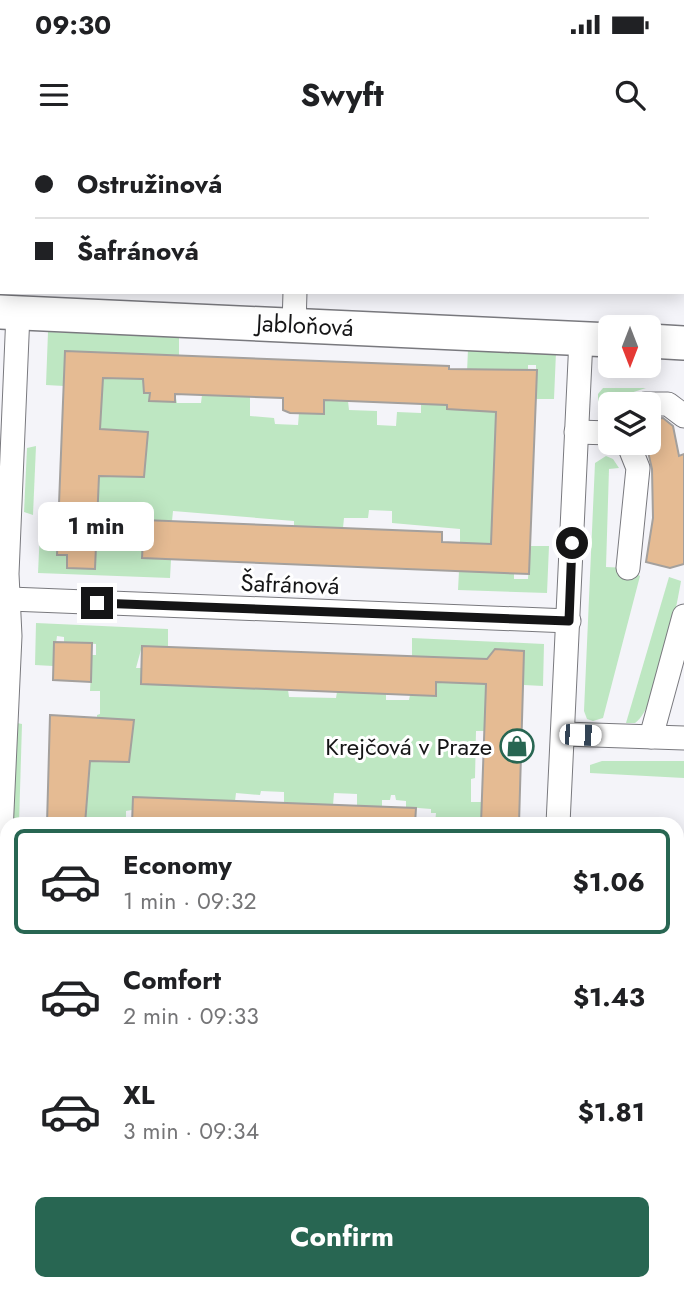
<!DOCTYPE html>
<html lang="en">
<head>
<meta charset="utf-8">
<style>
	:root { --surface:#fff; --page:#f2f2f2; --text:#202124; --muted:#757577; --line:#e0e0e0; --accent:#286652 }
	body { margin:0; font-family:Jost,sans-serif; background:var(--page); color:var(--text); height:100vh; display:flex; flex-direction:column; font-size:26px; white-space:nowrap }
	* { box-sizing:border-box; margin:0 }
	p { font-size:23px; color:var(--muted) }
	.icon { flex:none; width:38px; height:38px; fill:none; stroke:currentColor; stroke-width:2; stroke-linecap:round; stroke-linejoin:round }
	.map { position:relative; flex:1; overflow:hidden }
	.drawer { position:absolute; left:0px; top:677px; width:684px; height:474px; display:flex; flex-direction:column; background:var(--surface); border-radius:21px 21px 0 0; box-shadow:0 4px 18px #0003 }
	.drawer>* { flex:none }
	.hud { position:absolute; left:0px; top:0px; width:684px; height:154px; box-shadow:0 4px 18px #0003; display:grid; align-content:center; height:154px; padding:0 35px; background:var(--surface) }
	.needle { width:46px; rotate:180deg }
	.controls { position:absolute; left:598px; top:175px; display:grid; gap:14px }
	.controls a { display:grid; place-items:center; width:63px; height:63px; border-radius:10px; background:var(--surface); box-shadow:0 4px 18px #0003; font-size:35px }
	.end { position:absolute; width:32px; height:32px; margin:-16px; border:9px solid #151516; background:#fff; box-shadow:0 0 0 4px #fff }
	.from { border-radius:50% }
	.bubble { position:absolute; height:49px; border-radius:10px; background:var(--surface); box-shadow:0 4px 18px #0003; font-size:23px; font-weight:700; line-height:49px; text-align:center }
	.car { position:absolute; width:21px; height:42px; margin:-21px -10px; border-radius:9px; box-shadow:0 0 5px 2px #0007; background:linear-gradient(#fff 24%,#345 0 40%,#fff 0 76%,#345 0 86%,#fff 0) }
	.hud b { display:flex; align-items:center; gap:24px; height:66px; font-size:26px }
	.hud b+b { border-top:2px solid var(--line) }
	.hud i { width:18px; height:18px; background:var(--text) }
	ul { padding:12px 0 0; list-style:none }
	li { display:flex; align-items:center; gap:21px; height:105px; margin:0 14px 10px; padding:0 21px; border:4px solid transparent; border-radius:10px }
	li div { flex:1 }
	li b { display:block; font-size:26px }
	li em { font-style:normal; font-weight:700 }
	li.current { border-color:var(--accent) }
	li>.icon { width:63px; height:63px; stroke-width:1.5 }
	.action { display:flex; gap:14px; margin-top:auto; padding:14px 35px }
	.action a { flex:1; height:80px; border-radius:10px; background:var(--accent); color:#fff; font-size:28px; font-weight:700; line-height:80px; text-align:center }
	.status { display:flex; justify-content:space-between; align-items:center; height:49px; padding:0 35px; background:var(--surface); direction:ltr }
	.status svg { height:19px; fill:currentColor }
	header { display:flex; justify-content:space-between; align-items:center; height:91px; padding:0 35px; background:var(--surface); font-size:32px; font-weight:700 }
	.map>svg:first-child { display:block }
</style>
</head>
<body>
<div class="status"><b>09:30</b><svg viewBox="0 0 49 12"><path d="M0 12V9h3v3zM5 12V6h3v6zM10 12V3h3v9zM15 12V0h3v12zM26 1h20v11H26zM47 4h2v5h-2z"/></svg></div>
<header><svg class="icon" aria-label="menu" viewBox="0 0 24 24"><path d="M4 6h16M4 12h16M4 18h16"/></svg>Swyft<svg class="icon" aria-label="search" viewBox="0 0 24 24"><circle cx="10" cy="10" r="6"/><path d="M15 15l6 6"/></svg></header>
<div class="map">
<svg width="684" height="1151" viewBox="0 0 684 1151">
	<rect width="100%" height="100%" fill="#f4f4f9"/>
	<g fill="#bee7c2">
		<polygon points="48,192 179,197 179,215 145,214 144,252 150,253 149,261 175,262 175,253 177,263 201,263 202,255 250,256 250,276 274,278 275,284 298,285 299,273 324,274 324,259 348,261 349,270 377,271 377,285 396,286 397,272 421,273 421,264 466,256 468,209 556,212 554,259 536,259 536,225 528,225 528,230 499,229 491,432 514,434 514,439 528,439 530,406 549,406 547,453 458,450 459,431 471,431 472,404 460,403 460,389 392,383 392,371 369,370 368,378 344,378 343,388 294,386 294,381 173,371 172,381 144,380 143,393 138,394 138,402 143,403 142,418 171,420 170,438 38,433 40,391 58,391 58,415 67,415 67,428 96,406 105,406 106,393 96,393 102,238 117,238 117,213 66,211 64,246 46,245"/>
		<polygon points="603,248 646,248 618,257 606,271 598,270 598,254"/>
		<polygon points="36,306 33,375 24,372 27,308"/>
		<polygon points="606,316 613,319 619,328 609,329 606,427 628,428 640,436 603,578 593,581 587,579 584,571 595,323"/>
		<path d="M669,437l12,4c-5,29 -24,127 -46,142h-9z"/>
		<polygon points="36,483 168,489 168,507 142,506 136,528 141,528 141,544 288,550 289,557 336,558 337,552 386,554 386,560 409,560 410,555 436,542 469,543 412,517 412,498 544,504 543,546 524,545 524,511 499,509 489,516 484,591 476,591 475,638 471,639 471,662 482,662 481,684 435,684 436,673 431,673 431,669 406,667 406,661 396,660 395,655 391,655 390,660 382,660 382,666 357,666 357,654 334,653 333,665 284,663 284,652 261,651 260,655 236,653 235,661 133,657 132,670 126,671 126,679 132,679 132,684 85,684 89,598 97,598 97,575 100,574 100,551 90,551 92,515 96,515 96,504 64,502 64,497 57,496 53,526 35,525"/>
		<polygon points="17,583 22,584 19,684 13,684"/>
		<polygon points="602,621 684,621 684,638 590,633 590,625"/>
		<polygon points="683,911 684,911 684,1151 684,1137 677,1137 677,995 682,961 677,960 677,915"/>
		<rect x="0" y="1024" width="7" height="75"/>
		<polygon points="556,1145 556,1144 668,1145 667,1151 555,1151"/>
	</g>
	<g fill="#e5bb93" stroke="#a4a09d" stroke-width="2">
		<polygon points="65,211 449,226 449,229 537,230 529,434 142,418 144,380 442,392 442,402 491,404 496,272 447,269 447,265 324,260 324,274 290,273 283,270 283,258 175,254 175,262 149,261 150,253 144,253 143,239 103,238 100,289 148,292 144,337 99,336 95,429 67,428 67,415 57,415"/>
		<polygon points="663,278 673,286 679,316 684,314 684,424 670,428 646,422 653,378 652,329 646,303 649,303 649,279"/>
		<polygon points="54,502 92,503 91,542 53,540"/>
		<polygon points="142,506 487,519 495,509 524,511 519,684 481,684 486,544 436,542 436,556 141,544"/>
		<polygon points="50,575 134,580 129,622 90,621 85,684 47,684"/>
		<polygon points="133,657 416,668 415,684 132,684"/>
	</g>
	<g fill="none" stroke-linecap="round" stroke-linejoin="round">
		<defs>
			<g id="street">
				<polyline points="300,2 300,0"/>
				<polyline points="294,185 295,152"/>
				<polyline points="645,264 668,264 684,276"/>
				<polyline points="576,292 611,293"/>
				<polyline points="628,303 638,328 628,428"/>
				<polyline points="10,459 569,481"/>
				<polyline points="564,594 684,598"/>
				<polyline points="651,597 684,476"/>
				<polyline points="558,684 581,199"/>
				<polyline points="0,715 10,496 7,434 18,173"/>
				<polyline points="0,733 7,734"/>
				<polyline points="0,959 7,959"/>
				<polyline points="236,1151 236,1144"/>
				<polyline points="280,1151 280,1144"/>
				<polyline points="518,1151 519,1144"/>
			</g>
			<g id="secondary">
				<polyline points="0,172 611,200"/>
				<polyline points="649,201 684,203"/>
			</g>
		</defs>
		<use href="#street" stroke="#79797e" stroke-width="25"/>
		<use href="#secondary" stroke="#79797e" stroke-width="36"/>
		<use href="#street" stroke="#fff" stroke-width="23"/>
		<use href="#secondary" stroke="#fff" stroke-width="33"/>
	</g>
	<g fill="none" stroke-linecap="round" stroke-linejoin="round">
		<polyline stroke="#151516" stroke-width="9" points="97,463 569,481 572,403"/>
	</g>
	<defs>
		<symbol id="shop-ring" viewBox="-11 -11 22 22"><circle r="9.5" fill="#fff" stroke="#286652" stroke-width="1.5"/><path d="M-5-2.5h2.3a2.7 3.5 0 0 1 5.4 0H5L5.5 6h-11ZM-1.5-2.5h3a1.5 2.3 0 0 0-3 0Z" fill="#286652"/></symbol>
	</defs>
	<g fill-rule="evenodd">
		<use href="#shop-ring" x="498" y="587" width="38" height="38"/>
	</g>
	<g text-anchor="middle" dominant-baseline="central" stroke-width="6" stroke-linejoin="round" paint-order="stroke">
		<g font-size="24" fill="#151516" stroke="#fff">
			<text transform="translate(305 185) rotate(3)">Jabloňová</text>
			<text transform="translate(290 444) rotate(2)">Šafránová</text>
		</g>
		<g font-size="24" fill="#151516" stroke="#fff" text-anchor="end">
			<text x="492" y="606">Krejčová v Praze</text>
		</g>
	</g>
</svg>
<div class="controls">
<a><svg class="needle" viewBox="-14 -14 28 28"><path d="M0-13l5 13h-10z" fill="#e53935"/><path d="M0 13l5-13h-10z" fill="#757577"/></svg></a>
<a><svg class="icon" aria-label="layers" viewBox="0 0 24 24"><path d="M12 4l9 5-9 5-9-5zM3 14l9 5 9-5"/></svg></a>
</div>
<i class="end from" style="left:572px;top:403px"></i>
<i class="end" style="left:97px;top:463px"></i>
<div class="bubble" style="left:38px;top:362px;width:116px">1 min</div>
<i class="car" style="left:580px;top:595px;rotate:92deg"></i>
<div class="hud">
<b><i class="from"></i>Ostružinová</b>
<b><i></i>Šafránová</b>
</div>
<section class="drawer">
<ul>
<li class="current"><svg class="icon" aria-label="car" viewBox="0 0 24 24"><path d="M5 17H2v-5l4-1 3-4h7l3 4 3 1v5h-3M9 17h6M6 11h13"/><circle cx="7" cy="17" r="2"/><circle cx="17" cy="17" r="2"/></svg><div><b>Economy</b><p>1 min · 09:32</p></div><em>$1.06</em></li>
<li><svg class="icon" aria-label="car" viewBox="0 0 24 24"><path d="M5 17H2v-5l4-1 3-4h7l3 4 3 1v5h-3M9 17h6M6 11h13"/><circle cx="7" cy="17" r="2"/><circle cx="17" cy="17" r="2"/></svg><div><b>Comfort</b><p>2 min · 09:33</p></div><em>$1.43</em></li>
<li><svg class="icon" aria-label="car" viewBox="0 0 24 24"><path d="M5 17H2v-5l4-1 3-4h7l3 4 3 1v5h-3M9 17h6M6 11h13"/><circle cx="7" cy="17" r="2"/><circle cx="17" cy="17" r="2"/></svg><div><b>XL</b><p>3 min · 09:34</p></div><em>$1.81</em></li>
</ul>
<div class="action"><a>Confirm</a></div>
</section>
</div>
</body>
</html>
